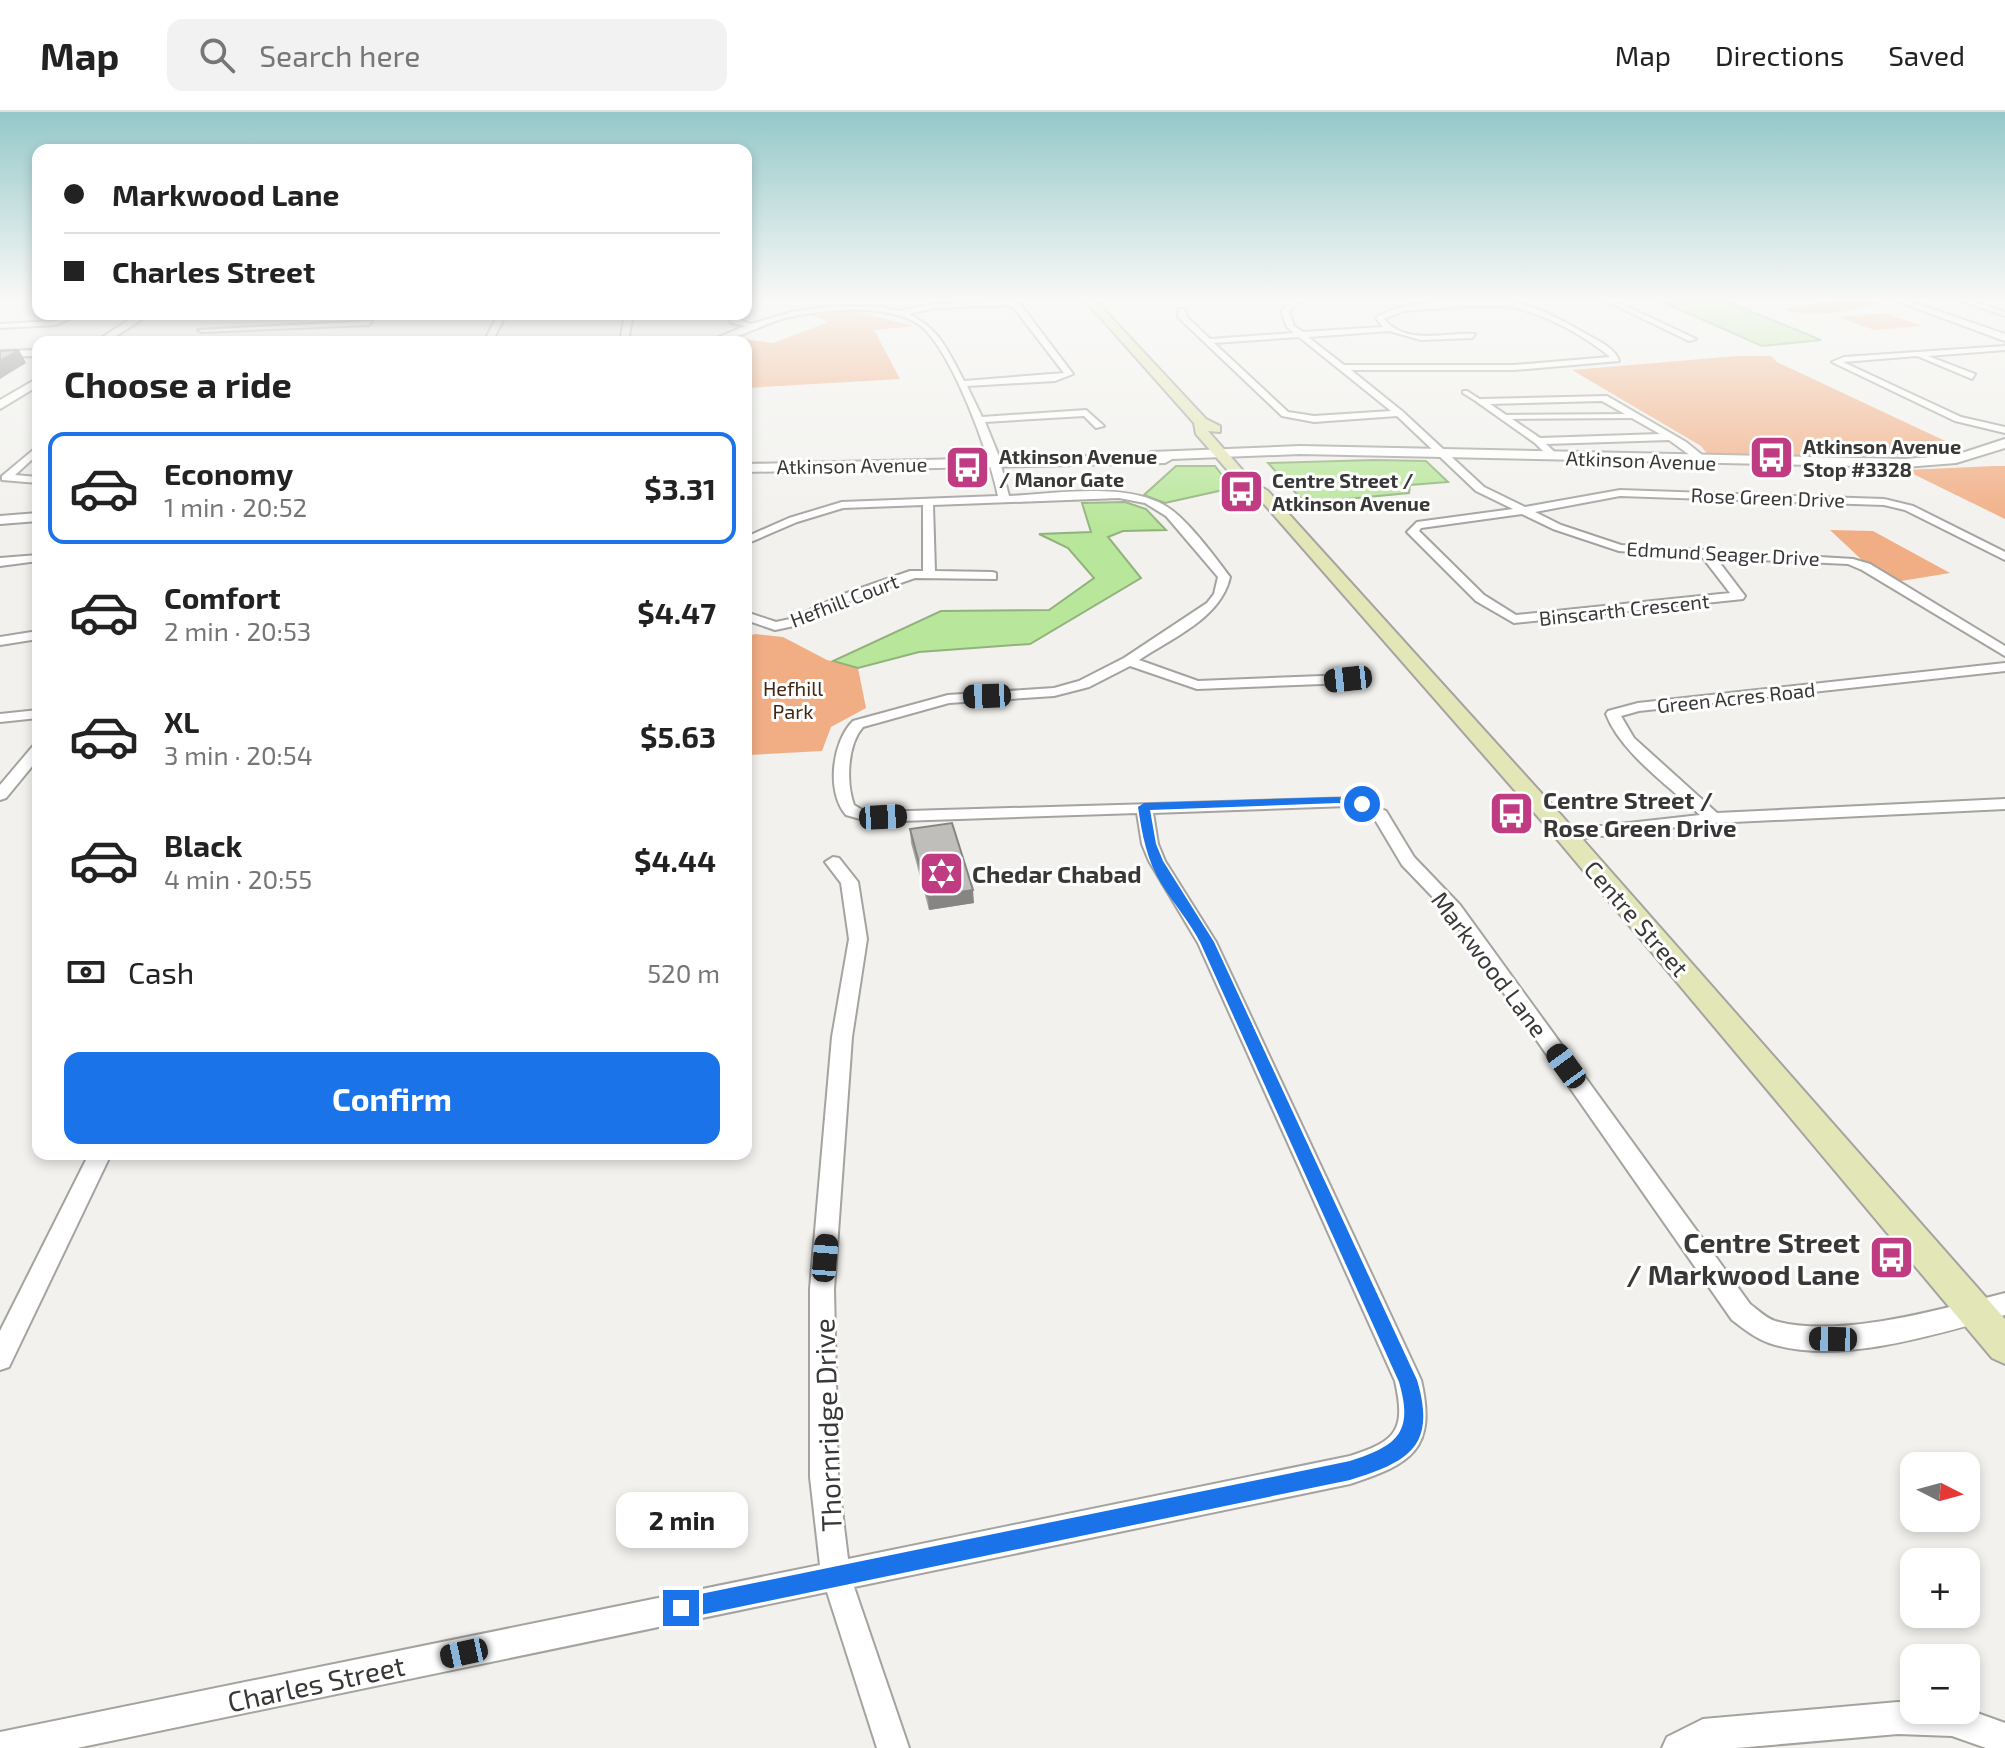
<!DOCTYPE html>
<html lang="en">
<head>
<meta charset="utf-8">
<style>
	:root { --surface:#fff; --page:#f2f2f2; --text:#222; --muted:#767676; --line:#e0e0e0; --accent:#1a73e8 }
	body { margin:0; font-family:"Exo 2",sans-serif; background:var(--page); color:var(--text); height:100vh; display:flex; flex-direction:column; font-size:30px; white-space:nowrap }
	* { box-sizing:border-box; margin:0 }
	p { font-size:26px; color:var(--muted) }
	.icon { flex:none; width:44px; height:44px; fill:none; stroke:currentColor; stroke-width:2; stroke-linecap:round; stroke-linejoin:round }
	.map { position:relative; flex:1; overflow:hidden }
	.details { position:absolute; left:32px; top:224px; width:720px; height:824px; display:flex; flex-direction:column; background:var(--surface); border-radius:16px; box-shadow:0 4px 12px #0003 }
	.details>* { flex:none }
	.top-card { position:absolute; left:32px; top:32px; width:720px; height:176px; border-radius:16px; box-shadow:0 4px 12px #0003; display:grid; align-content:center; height:176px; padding:0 32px; background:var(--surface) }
	.needle { width:52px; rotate:96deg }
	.tools { position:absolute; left:1900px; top:1340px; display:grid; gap:16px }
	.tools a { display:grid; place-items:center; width:80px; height:80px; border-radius:16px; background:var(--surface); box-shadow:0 4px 12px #0003; font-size:40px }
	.end { position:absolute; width:36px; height:36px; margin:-18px; border:10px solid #1a73e8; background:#fff; box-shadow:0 0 0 4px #fff }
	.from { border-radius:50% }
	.bubble { position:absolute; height:56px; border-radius:16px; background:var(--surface); box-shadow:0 4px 12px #0003; font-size:26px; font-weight:700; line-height:56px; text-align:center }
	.car { position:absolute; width:24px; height:48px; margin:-24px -12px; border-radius:10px; box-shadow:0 0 6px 2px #0007; background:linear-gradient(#222 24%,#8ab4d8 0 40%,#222 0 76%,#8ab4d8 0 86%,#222 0) }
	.top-card b { display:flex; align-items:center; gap:28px; height:76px; font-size:30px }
	.top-card b+b { border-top:2px solid var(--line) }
	.top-card i { width:20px; height:20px; background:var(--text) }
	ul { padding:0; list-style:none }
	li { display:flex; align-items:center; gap:24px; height:112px; margin:0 16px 12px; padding:0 16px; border:4px solid transparent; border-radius:16px }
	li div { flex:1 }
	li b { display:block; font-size:30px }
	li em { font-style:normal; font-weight:700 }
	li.active { border-color:var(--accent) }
	li>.icon { width:72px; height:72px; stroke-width:1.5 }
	h2 { padding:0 32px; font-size:36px; line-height:96px }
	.pay { display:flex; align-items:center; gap:20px; height:88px; padding:0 32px; font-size:30px }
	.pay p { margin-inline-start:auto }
	.cta { display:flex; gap:16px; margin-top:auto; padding:16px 32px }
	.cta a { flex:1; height:92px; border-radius:16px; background:var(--accent); color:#fff; font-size:32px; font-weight:700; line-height:92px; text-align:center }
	header { display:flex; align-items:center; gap:48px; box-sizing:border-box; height:112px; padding:0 40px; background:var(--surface); border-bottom:2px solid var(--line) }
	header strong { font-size:38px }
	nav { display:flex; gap:44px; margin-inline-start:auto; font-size:28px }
	.search { width:560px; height:72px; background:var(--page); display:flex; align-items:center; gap:20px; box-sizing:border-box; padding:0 28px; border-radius:16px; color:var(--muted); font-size:30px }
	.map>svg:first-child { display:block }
</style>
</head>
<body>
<header>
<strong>Map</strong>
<div class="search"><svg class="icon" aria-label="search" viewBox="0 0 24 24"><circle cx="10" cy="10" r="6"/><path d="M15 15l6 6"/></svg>Search here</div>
<nav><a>Map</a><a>Directions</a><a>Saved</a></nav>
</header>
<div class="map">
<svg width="2005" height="1636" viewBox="0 0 2005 1636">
	<rect width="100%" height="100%" fill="#f2f1ee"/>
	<g fill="#f1ae85">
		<path d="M1851,187l28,3c-28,10 -68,17 -97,7z"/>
		<polygon points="857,200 915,214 874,218 900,267 746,276 746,230 725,230 738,226 773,231 829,210 809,202"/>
		<polygon points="1885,201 1922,214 1874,218 1838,205"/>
		<polygon points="1737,244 1771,244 1777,250 1958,335 1915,343 1708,343 1701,334 1572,258"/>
		<polygon points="2005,354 2005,407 1905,358 1994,354"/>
		<polygon points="1830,418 1873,419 1950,461 1901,469 1863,449"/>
		<polygon points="755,522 783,525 827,548 858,556 866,596 831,615 822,639 750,643 746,661 746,525"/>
	</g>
	<g fill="#b8e69a" stroke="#92b27c" stroke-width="2">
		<polygon points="1656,187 1721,187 1821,228 1762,234"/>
		<polygon points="1374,348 1426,349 1448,370 1410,373 1409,381 1305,391 1268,351"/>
		<polygon points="1176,354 1215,354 1232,376 1165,391 1144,383"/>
		<polygon points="1125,390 1146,397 1166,418 1123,419 1108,425 1141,466 1030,532 919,540 858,556 833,549 941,499 1049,498 1094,466 1068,436 1039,422 1091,420 1082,391"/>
	</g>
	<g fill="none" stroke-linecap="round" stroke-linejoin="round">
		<defs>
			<g id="pedestrian">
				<polygon points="1463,279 1467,279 1484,290 1479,291 1463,281"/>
				<polygon points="1633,302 1636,306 1503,307 1499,305 1503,303"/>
			</g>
			<g id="minor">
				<polygon points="0,187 5,187 0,189"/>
				<path d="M1295,187h8l-14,12 5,15 9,6 80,-5 -7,-9c26,-20 113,-21 145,-14 23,6 46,19 67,31 11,6 28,14 31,26l-105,9h-163l51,41 82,76 41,20 95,-17 264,9 29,7 92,46v8l-100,-50 -21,-5 -264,-9 -85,16 26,13 60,20 232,14 17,5 135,82v10l-143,-86 -14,-6 -132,-6 29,38 -2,3 -229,24 -38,-22 -69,-69 10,-10 96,-13 -37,-18 -79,-75 -83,6 -32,-6 -104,-99 1,-8h6l1,7 24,23 84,-6 -7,-6 -6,-16zM1469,194c17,0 35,-2 51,3 30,8 67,28 90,48l-96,8h-170l-36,-28 81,-6 32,9 51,-2 3,-4c-30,-2 -69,12 -91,-15l20,-8zM1299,225l92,74 -77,5 -26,-4 -74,-69zM1522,402l31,15 66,22 84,7 27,35 -214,22 -32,-20 -65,-64 2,-3z"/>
				<polygon points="1602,187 1611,187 1696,227 1689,229"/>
				<polygon points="1956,187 1966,187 2005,200 2005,204"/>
				<path d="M1009,189l11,3 53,70 -18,7 -88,5 15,31 104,-7 18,16 -8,2 -12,-12 -99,6 13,32 11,42c48,-2 124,-16 164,15 19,15 42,46 57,66 -9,41 -58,61 -91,83l59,21 150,-6 7,4 -7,4 -151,6 -67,-23 -41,21 -35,9 -105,7 -86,24c-16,18 -17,56 -9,78l10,6 11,1 482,-14 29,13 28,46 46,48 290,399c8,6 16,14 25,17 63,18 168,-12 230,-28v22c-67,19 -168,51 -236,28 -14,-5 -25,-14 -37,-23l-284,-407 -46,-48 -28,-47 -26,-12 -195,7 5,31 7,17 51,81 205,438c16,70 -10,84 -71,104l-496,103 55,161h-32l-50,-156 -750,156h-77v-16l820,-167 -10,-88v-188l22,-252 17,-98 -8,-56 -16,-21 8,-5 6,1 19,24 9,57 -15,98 -18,252 4,188 10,82 502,-103c47,-15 56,-26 45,-75l-197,-438 -49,-82 -7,-17 -5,-31 -266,9 -25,-7c-20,-23 -14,-73 7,-94l95,-26 106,-7 25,-7 45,-23 83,-55 7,-9 4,-17 -52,-61 -21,-13 -26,-5 -186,7 2,66 57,1 4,1v6l-81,-1 -63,22 -53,25 -24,5 -29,-10v-8l30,10 14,-3 54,-25 66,-23h13v-66l-80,3 -46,14 -51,22v-7l43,-19 53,-16 156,-6c-7,-38 -49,-156 -83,-174 -35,-18 -83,-13 -121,-6 -29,5 -57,26 -87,26l38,-16 -13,-3 -7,-9h8l5,5 13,5 41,-12 43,-6 46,1 18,4 37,-7zM1008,193l6,3 50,65 -100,8c-15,-28 -25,-54 -56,-67l28,-6z"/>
				<polygon points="70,202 80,202 56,213 0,216 0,212 55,209"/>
				<polygon points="498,202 506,202 492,230 484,230"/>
				<polygon points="625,202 633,202 628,230 620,230"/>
				<polygon points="372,209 369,213 202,220 198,218"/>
				<polygon points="2005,234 2005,238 1928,244 1975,262 1972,267 1917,244 1843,250 1961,305 2005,315 2005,321 1955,309 1832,250 1844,245"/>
				<path d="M1607,284l79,46 25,20 -9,2 -33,-24 -123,4 14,13 -9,2 -16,-16 -58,-41 4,-3zM1602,289l58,33 -120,4 -50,-34z"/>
				<polygon points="38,334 38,342 15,363 38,365 38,371 2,368 2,364"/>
				<polygon points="38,443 38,449 0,454 0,446"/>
				<polygon points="38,519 38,527 0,533 0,525"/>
				<path d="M2005,551v8l-366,40 -18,5 13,22 83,75 288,-14v10l-292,14 -147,17 -8,-5 8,-5 134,-15c-31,-29 -79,-62 -94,-101l2,-3 30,-8z"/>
				<polygon points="38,598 38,606 0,610 0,602"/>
				<polygon points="38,633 38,647 6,686 0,688 0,673 33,634"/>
				<polygon points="89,1042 111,1042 9,1255 0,1258 0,1219"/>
				<polygon points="1898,1590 1914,1591 1914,1598 1966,1597 2005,1611 2005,1636 1986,1636 1952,1624 1898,1622 1736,1636 1662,1636 1667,1625 1703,1607"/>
			</g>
			<g id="tertiary">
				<polygon points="1891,187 1903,187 2005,222 2005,229"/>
				<polygon points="138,202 150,202 107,230 95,230"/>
				<polygon points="38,238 38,244 0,245 0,239"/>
				<polygon points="38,266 38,274 0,297 0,288"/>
				<polygon points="2005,327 2005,336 1956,351 1905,355 1300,342 1172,347 1165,351 746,360 746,352 1145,343 1151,340 1300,334 1905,347 1956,343"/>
				<polygon points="38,401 38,409 0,412 0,404"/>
			</g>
			<polygon id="secondary" points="1084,187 1094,187 1206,307 1220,314 1220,320 1208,319 1253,370 1268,379 1562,704 2005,1207 2005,1252 1992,1246 1546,714 1258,385 1243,376 1196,322 1194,311"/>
		</defs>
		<use href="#pedestrian" stroke="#a4a3a0" stroke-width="4"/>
		<use href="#minor" stroke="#a4a3a0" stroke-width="4"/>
		<use href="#tertiary" stroke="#a4a3a0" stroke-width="4"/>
		<use href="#secondary" stroke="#a4a3a0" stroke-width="4"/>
		<use href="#pedestrian" fill="#fff" fill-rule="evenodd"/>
		<use href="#minor" fill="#fff" fill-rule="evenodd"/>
		<use href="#tertiary" fill="#fff" fill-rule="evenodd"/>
		<use href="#secondary" fill="#e3e6b7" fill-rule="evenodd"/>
	</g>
	<polygon fill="#a5a3a1" points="910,717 974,791 929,798 911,731"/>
	<g fill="#868583">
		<polygon points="19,238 26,251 0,267 0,249"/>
		<polygon points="973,778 974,791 929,798 928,785"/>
	</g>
	<g fill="#c0bebb" stroke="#868583" stroke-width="2">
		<polygon points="19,238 0,249 0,239"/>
		<polygon points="952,711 973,778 928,785 910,717"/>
	</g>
	<linearGradient id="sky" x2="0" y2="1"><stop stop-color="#95c8c9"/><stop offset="0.45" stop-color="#f9f9f7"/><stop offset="1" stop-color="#f9f9f7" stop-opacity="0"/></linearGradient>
	<rect width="2005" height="416" fill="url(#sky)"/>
	<path fill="#1a73e8" d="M1338,685l29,7 -5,3 -24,-4 -188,7 6,34 7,17 51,81 203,438c20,67 -9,82 -67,100l-669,139 -8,-3 -3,-8 3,-7 8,-3 669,-137c47,-15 64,-28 49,-79l-199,-440c-11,-21 -26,-38 -38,-57 -15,-24 -20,-51 -24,-78l6,-4z"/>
	<defs>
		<symbol id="bus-square" viewBox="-11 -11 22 22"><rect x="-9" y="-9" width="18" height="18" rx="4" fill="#c03c82" stroke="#fff"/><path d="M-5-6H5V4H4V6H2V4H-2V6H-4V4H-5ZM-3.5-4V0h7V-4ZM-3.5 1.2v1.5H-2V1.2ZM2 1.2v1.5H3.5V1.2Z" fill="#fff"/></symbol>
		<symbol id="synagogue-square" viewBox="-11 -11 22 22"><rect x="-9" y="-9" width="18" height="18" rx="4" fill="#c03c82" stroke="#fff"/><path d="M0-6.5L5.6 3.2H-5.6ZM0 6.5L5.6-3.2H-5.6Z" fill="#fff"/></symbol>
	</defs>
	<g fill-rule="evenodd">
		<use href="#bus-square" x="1746" y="320" width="51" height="51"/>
		<use href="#bus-square" x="942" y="330" width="51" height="51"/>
		<use href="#bus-square" x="1216" y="354" width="51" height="51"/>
		<use href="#bus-square" x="1486" y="676" width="51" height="51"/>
		<use href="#synagogue-square" x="916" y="736" width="51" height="51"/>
		<use href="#bus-square" x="1866" y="1120" width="51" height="51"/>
	</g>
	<g text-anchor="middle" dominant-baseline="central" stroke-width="6" stroke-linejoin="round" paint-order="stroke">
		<g font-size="20" font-weight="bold" fill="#383836" stroke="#fff" text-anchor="start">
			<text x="1803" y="334">Atkinson Avenue<tspan x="1803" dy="23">Stop #3328</tspan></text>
			<text x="999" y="344">Atkinson Avenue<tspan x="999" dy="23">/ Manor Gate</tspan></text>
			<text x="1272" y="368">Centre Street /<tspan x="1272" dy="23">Atkinson Avenue</tspan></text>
		</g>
		<g font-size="20" fill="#383836" stroke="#fff">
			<text transform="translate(1641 348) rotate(2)">Atkinson Avenue</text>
			<text transform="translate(852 353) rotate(-1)">Atkinson Avenue</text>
			<text transform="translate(1768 385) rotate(2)">Rose Green Drive</text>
			<text transform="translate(1723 441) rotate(3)">Edmund Seager Drive</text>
			<text transform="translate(844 488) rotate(-21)">Hefhill Court</text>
			<text transform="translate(1624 497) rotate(-6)">Binscarth Crescent</text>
			<text transform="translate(1736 585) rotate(-6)">Green Acres Road</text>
		</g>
		<g font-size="20" fill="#442511" stroke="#fff">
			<text x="793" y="576">Hefhill<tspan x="793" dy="23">Park</tspan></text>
		</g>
		<g font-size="24" font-weight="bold" fill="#383836" stroke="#fff" text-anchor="start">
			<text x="1543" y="687">Centre Street /<tspan x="1543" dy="28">Rose Green Drive</tspan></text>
			<text x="972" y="761">Chedar Chabad</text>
		</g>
		<g font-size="24" fill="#383836" stroke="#fff">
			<text transform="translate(1637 806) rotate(49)">Centre Street</text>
			<text transform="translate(1490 852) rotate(53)">Markwood Lane</text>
		</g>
		<g font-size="28" font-weight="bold" fill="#383836" stroke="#fff" text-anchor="end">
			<text x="1860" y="1130">Centre Street<tspan x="1860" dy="32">/ Markwood Lane</tspan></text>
		</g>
		<g font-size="28" fill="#383836" stroke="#fff">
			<text transform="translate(827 1313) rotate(-92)">Thornridge Drive</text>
			<text transform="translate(316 1571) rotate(-12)">Charles Street</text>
		</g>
	</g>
</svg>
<div class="tools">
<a><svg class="needle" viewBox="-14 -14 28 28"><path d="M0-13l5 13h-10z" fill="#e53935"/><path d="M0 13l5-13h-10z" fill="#767676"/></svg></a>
<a>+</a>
<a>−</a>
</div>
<i class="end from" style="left:1362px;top:692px"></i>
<i class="end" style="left:681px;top:1496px"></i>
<div class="bubble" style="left:616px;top:1380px;width:132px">2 min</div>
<i class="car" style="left:1348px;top:567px;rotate:264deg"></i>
<i class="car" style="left:987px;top:584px;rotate:268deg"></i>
<i class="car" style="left:883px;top:705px;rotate:87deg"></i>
<i class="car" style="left:1566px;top:954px;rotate:324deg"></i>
<i class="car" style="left:825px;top:1146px;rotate:5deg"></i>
<i class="car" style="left:1833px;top:1227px;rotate:271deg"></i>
<i class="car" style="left:464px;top:1541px;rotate:258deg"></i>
<div class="top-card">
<b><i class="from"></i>Markwood Lane</b>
<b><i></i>Charles Street</b>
</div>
<section class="details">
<h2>Choose a ride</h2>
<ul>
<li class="active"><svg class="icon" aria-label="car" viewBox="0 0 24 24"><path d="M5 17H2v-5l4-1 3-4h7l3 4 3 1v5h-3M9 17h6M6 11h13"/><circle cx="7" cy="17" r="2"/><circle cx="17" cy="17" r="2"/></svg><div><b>Economy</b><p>1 min · 20:52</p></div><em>$3.31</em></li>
<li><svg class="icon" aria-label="car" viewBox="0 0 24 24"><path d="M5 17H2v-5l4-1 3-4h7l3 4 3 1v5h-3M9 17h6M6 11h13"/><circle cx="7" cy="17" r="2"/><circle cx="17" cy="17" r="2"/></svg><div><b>Comfort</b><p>2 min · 20:53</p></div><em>$4.47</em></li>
<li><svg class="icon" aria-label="car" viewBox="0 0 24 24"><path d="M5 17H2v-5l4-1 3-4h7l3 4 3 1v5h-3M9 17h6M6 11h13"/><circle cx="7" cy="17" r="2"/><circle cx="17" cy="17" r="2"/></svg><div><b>XL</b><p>3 min · 20:54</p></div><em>$5.63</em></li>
<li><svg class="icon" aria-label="car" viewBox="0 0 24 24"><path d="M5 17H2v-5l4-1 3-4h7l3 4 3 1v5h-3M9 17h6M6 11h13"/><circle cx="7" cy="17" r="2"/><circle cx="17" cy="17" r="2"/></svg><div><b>Black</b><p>4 min · 20:55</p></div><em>$4.44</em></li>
</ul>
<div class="pay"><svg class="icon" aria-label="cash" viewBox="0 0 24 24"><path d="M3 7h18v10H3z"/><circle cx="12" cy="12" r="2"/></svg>Cash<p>520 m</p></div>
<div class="cta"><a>Confirm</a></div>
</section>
</div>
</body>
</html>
